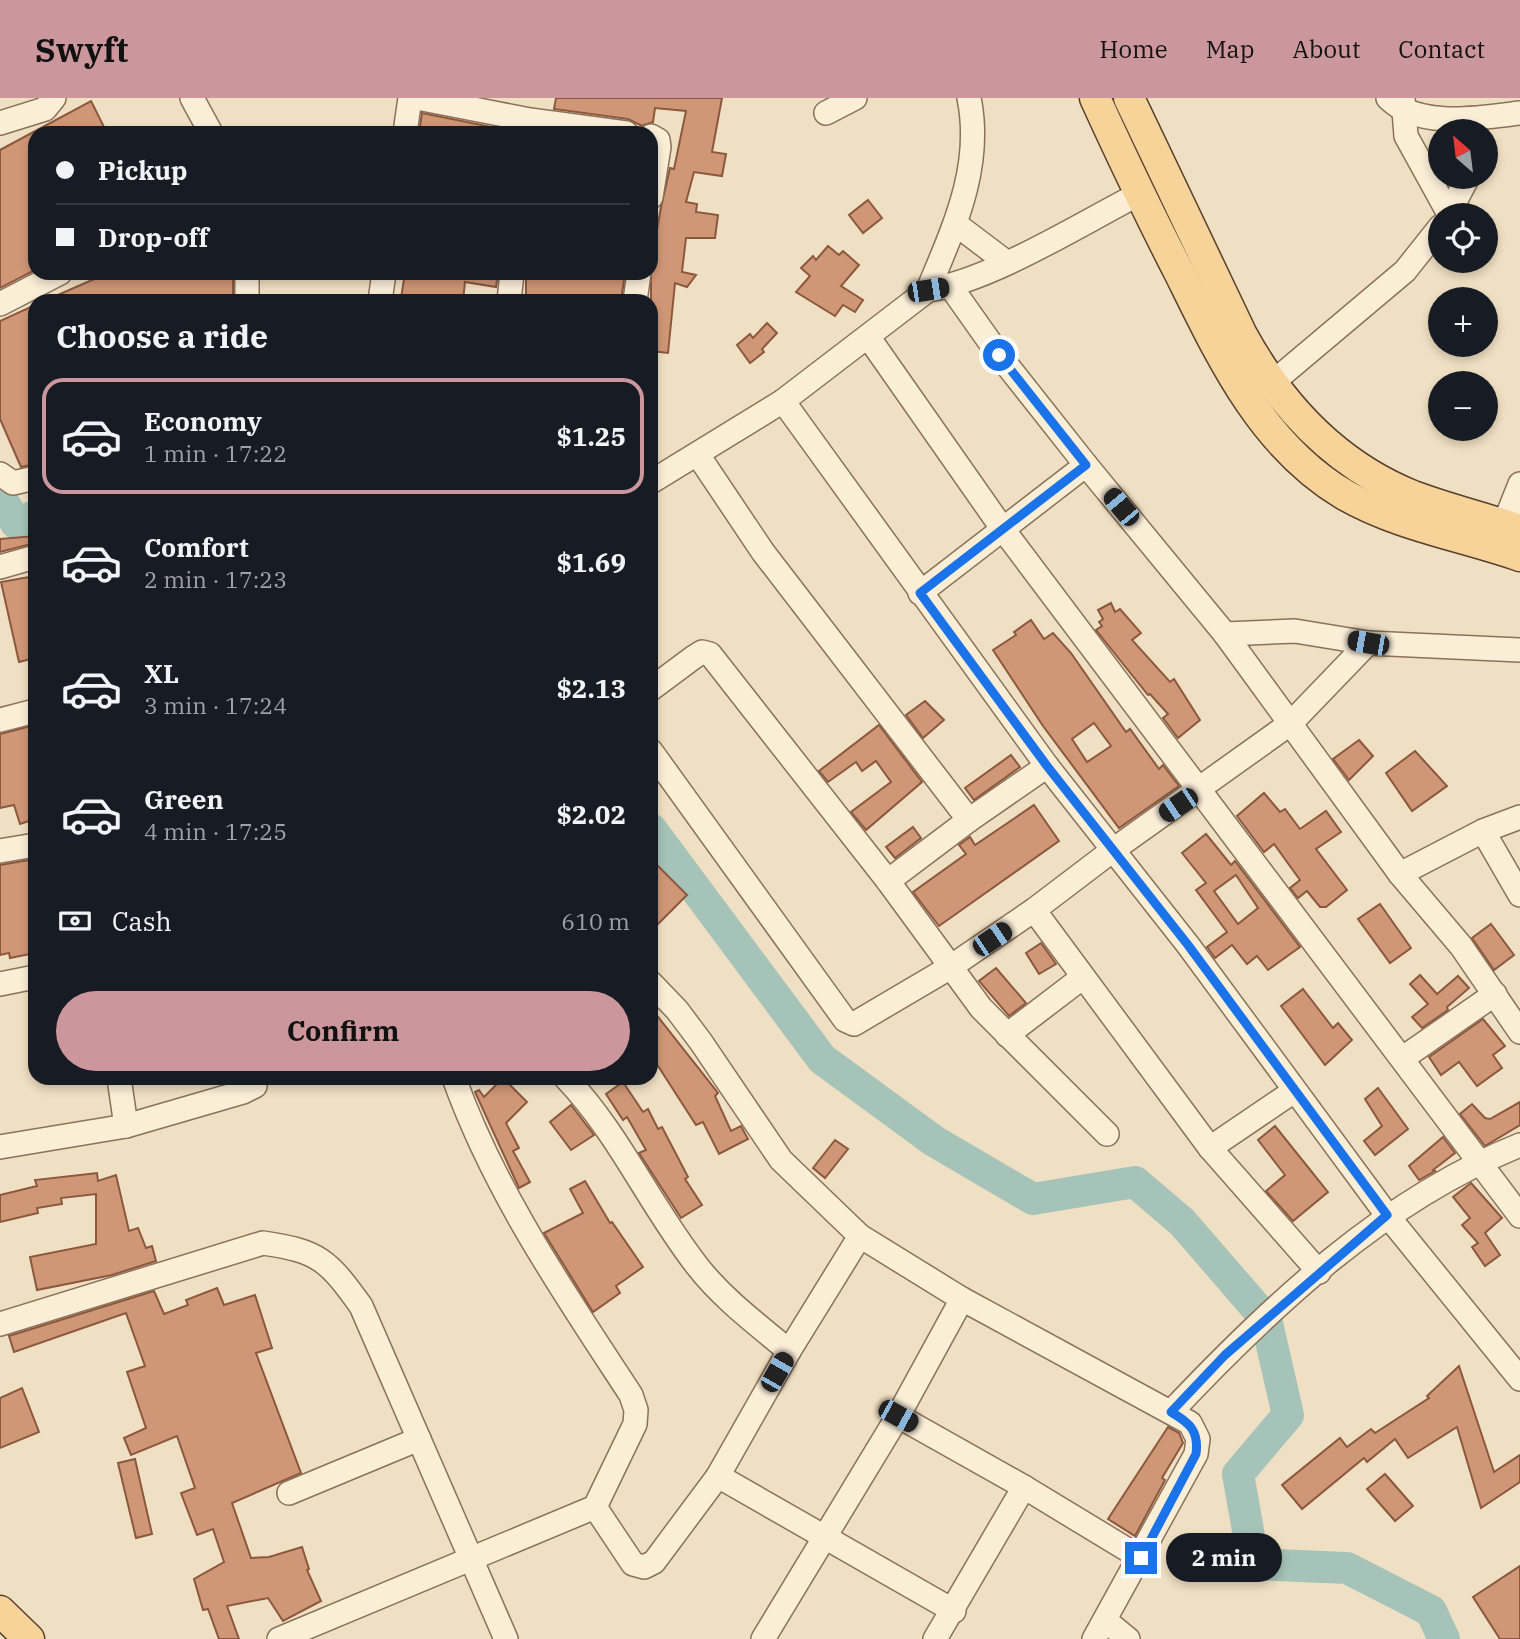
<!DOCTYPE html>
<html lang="en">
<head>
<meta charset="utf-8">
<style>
	:root { --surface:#171b24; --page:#20242c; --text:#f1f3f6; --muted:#9ea1a6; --line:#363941; --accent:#cb979c }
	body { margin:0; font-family:"IBM Plex Serif",serif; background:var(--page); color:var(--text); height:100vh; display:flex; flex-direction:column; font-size:26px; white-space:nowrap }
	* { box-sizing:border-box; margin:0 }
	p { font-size:23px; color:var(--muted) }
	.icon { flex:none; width:38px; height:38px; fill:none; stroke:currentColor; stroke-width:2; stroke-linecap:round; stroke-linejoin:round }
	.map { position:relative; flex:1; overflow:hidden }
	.drawer { position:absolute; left:28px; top:196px; width:630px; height:791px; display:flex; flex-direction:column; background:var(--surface); border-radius:21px; box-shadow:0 4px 10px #0003 }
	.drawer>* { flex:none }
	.top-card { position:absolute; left:28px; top:28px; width:630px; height:154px; border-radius:21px; box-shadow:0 4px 10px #0003; display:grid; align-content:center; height:154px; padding:0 28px; background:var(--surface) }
	.needle { width:46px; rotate:332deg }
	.controls { position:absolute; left:1428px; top:21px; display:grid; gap:14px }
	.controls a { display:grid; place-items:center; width:70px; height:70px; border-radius:50%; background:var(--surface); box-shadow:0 4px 10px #0003; font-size:35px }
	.end { position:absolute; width:32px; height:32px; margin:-16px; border:9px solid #1a73e8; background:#fff; box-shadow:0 0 0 4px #fff }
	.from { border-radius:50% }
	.bubble { position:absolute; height:49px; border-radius:24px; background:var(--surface); box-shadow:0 4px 10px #0003; font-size:23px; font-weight:700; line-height:49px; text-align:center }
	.car { position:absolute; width:21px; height:42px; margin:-21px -10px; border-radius:9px; box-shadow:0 0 5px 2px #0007; background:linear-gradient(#222 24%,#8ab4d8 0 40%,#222 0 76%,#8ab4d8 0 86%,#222 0) }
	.top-card b { display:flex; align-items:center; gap:24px; height:66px; font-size:26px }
	.top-card b+b { border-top:2px solid var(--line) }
	.top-card i { width:18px; height:18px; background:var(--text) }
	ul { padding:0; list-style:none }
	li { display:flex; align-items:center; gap:21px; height:116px; margin:0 14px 10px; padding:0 14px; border:4px solid transparent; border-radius:21px }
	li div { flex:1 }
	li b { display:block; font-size:26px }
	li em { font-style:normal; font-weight:700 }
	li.on { border-color:var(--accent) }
	li>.icon { width:63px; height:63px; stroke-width:1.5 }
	h2 { padding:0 28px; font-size:32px; line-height:84px }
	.pay { display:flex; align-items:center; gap:18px; height:77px; padding:0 28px; font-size:26px }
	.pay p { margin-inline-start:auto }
	.primary-button { display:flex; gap:14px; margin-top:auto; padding:14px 28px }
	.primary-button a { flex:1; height:80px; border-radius:42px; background:var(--accent); color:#111; font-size:28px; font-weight:700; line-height:80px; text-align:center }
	header { display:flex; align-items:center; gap:42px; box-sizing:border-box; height:98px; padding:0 35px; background:var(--accent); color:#111 }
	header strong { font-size:33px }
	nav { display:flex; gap:38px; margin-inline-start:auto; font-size:24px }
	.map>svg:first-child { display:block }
</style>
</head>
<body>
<header>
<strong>Swyft</strong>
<nav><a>Home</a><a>Map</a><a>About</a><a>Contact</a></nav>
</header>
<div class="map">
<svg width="1520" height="1541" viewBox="0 0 1520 1541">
	<rect width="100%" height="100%" fill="#f0e0c3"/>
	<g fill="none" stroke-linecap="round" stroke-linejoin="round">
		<g stroke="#a5c3b8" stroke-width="32">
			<polyline points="0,399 16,425 35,418"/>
			<polyline points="651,731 822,961 934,1043 1033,1101 1135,1084 1182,1124 1266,1221 1288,1317 1238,1376 1254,1466 1347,1470 1431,1513 1444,1541"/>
		</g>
	</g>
	<g fill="#d09777" stroke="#8c583d" stroke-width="2" fill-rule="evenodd">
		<polygon points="556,0 722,0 712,54 726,56 722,78 694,74 686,104 697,106 696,114 718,117 715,140 686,140 682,174 696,177 687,189 675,185 668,255 651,253 651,166 661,109 670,70 674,71 686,13 655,10 653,24 642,28 628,21 554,11"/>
		<polygon points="91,3 107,35 35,35 35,172 0,190 0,52"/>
		<polygon points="422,15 516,34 494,31 493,35 419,35"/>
		<polygon points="868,102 882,120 863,135 849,117"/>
		<polygon points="828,148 839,157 843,153 859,167 841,188 863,202 855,214 843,207 835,218 796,194 810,178 801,170 813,158 816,162"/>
		<polygon points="108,175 233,175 233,203 44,203"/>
		<polygon points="405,175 456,176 498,175 496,189 465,184 463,203 401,200"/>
		<polygon points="526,175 625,175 621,203 526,203"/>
		<polygon points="35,207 35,366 21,369 0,321 0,223"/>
		<polygon points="767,225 777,235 762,251 764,254 750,265 737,247 750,236 753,240"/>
		<polygon points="35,438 35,445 0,454 0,441"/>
		<polygon points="35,478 35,560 19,564 1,484"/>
		<polygon points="1111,505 1115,514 1120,511 1141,535 1132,542 1170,584 1174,581 1200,622 1178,640 1163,620 1168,616 1150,596 1148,597 1096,532 1102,528 1099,524 1103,521 1098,512"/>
		<path d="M1031,522l13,19 9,-6 18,20 55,79 4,-3 29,40 4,-4 16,21 -60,42 -76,-102 -50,-76 23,-15 -2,-3zM1094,625l17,23 -24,16 -15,-23z"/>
		<polygon points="925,603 944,622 923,640 906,617"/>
		<polygon points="35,627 35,699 31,700 35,721 20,726 14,707 0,710 0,636"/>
		<polygon points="879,627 922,684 866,732 851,714 891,684 876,663 862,673 856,664 828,684 819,673"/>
		<polygon points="1359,642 1373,658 1349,682 1333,661"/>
		<polygon points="1415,653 1447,688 1412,713 1386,675"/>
		<polygon points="1011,657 1020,669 974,702 965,690"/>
		<polygon points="1264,695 1280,714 1285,711 1300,731 1326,713 1341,734 1316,751 1347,792 1326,809 1320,809 1307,793 1298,800 1290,790 1300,782 1274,746 1264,754 1237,718"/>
		<polygon points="1034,707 1059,743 939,828 913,794 966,756 959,747 970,739 975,747"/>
		<polygon points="913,729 921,740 895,760 886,749"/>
		<path d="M1206,736l25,31 4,-4 65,86 -32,23 -11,-14 -10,8 -15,-19 -17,13 -8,-11 20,-15 -31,-42 10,-7 -24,-30zM1236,777l22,33 -20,16 -24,-33z"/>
		<polygon points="35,761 35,855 10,860 9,855 0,857 0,767"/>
		<polygon points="651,761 687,797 651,833"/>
		<polygon points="1380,806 1411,850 1390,865 1358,821"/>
		<polygon points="1491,826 1514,857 1494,872 1472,840"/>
		<polygon points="1041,845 1056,866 1039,876 1026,855"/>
		<polygon points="996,870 1026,905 1009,918 979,883"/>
		<polygon points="1420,877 1437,896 1458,878 1469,890 1447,909 1448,912 1422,930 1412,919 1428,906 1410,886"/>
		<polygon points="1303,891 1333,930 1338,925 1352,942 1325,967 1281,908"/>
		<polygon points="651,910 718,995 715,998 731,1033 741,1028 748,1041 719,1056 703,1024 696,1027 651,957"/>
		<polygon points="1483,921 1505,948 1493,957 1502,970 1477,988 1459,964 1441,977 1429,959"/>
		<polygon points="503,980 527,1004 506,1025 519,1050 513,1053 530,1084 519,1090 475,994 479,992 484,999"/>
		<polygon points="623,984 643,1014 648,1011 658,1031 662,1029 688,1079 685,1081 702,1107 681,1120 639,1055 646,1052 627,1019 623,1022 606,996"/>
		<polygon points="1378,990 1408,1031 1375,1057 1364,1043 1382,1028 1365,1001"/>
		<polygon points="1520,1004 1520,1027 1485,1048 1460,1016 1472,1006 1485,1020 1490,1021"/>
		<polygon points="571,1007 594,1037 571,1052 550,1024"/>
		<polygon points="1275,1028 1328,1094 1293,1123 1266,1093 1285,1077 1258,1042"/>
		<polygon points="1443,1039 1455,1055 1433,1072 1435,1073 1419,1082 1409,1068"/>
		<polygon points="835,1042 848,1051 825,1080 813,1070"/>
		<polygon points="97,1075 98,1083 116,1077 129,1133 138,1130 146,1150 152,1148 156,1163 112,1177 37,1192 30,1159 96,1146 96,1096 61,1100 62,1106 37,1110 38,1115 0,1124 0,1097 37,1088 35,1082"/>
		<polygon points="585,1083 610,1125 612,1124 643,1169 616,1188 620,1195 593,1214 544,1135 583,1115 570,1091"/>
		<polygon points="1471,1085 1502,1120 1485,1135 1500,1157 1485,1168 1472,1149 1478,1145 1462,1127 1470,1120 1453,1099"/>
		<polygon points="217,1190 224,1207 255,1197 272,1250 256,1255 301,1375 232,1405 251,1460 269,1459 302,1449 309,1471 307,1472 321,1503 283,1523 268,1500 227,1508 239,1541 219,1541 208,1511 203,1512 194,1481 224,1464 213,1431 197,1437 181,1395 195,1390 177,1338 131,1357 124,1340 146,1330 127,1274 145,1268 126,1215 14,1254 9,1238 154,1193 164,1216 188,1207 186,1202"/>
		<polygon points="1459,1268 1494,1374 1520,1357 1520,1384 1481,1410 1457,1329 1408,1360 1395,1341 1367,1364 1364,1360 1302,1411 1282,1387 1340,1340 1347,1349 1371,1331 1375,1335 1429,1300 1427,1298"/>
		<polygon points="22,1290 39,1334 0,1350 0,1300"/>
		<polygon points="1168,1329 1179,1335 1183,1345 1162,1380 1165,1382 1135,1438 1108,1421"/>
		<polygon points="135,1361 152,1436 136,1440 118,1365"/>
		<polygon points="1385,1376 1413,1408 1395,1423 1367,1391"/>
		<polygon points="1520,1468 1520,1541 1500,1541 1473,1499"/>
	</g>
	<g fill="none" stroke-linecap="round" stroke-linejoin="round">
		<defs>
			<g id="minor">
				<polyline points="192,0 211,35"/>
				<polyline points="417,0 530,22 626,35"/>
				<path d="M1388,0c31,31 91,20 132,15"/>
				<polyline points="1403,0 1406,38 1449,116"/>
				<polyline points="826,15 855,0"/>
				<polyline points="0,25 45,11 54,0"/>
				<polyline points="405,35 410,0"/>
				<polyline points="651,38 658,42 659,49 651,99"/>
				<polyline points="1448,117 1468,79"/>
				<polyline points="957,127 1006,164"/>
				<polyline points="247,175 247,203"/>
				<polyline points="951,189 999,257 1086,367 1225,536 1400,776 1461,848 1520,934"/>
				<path d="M928,192c26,-63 55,-123 41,-192"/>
				<polyline points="380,203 384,175"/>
				<polyline points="509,203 512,175"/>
				<polyline points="635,203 639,175"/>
				<polyline points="0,206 60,175"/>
				<polyline points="869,240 1002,430 1520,1118"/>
				<polyline points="1272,285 1405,173 1440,129"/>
				<polyline points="783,303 1047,668 1188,847 1387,1117 1520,1281"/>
				<polyline points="698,357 763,454 969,722 888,783"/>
				<polyline points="0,376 13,385 35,380"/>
				<path d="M651,384l132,-81 145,-111c62,-9 154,-67 211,-96"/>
				<polyline points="1504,426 1520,386"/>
				<polyline points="0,469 35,459"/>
				<polyline points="920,495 1086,367"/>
				<polyline points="1225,536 1295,533 1368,545 1520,552"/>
				<polyline points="651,591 694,559 702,554 710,556 888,783 981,910 1107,1036"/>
				<polyline points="0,622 35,613"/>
				<polyline points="651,653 845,922 854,926 949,870 1034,812 1113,752 1291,625 1368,545"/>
				<polyline points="969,722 1047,668"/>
				<polyline points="1483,733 1520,797"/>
				<polyline points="0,753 35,747"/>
				<polyline points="1400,776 1483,733 1520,719"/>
				<polyline points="1034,812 1210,1050 1319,1174"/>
				<polyline points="651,885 677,912 701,944 781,1062 860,1138 962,1201 1190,1325 1198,1341 1196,1356 1094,1541"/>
				<polyline points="0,886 35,879"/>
				<polyline points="1007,937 1083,879"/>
				<polyline points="1403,960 1495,896"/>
				<polyline points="119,980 126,1028"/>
				<path d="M454,980c41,115 111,216 177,317l5,15 -1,14 -40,83 38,57 11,3 10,-5 64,-86 71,-125 71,-115"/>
				<path d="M566,980c54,57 84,128 132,189 25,32 60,58 91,84"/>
				<polyline points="0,1049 126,1028 243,994 255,988 252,980"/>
				<polyline points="1210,1050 1294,993"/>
				<path d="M0,1226l263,-81c56,8 65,17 98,63l145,333"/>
				<path d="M1171,1314c100,-106 212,-212 349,-267"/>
				<polyline points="898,1318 1024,1389 1141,1460"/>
				<polyline points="718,1378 954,1513"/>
				<polyline points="289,1395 419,1341"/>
				<polyline points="1105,1522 1128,1541"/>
				<polyline points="279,1541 595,1409"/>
				<polyline points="763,1541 898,1318 962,1201"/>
				<polyline points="935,1541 1024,1389"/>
			</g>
			<g id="major">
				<path d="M1095,0c27,59 55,118 85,176 41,83 82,172 165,221 54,31 118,41 175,61"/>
				<path d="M1129,0l113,237c39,71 94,130 171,161 35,13 72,22 107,34"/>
				<polyline points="0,1513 29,1541"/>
			</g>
		</defs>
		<use href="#minor" stroke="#8b7159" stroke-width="26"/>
		<use href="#major" stroke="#593f2d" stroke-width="33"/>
		<use href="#minor" stroke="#faeed7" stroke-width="23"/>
		<use href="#major" stroke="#f5d399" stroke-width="30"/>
	</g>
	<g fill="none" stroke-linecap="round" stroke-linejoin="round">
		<path stroke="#1a73e8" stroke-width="9" d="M999,257l87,110 -166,128 127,173 141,179 199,270 -162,140 -54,57c19,11 28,19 25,42l-55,104"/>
	</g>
</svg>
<div class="controls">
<a><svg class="needle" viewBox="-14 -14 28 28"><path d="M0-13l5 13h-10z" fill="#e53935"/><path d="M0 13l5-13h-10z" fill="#9ea1a6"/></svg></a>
<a><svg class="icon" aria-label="locate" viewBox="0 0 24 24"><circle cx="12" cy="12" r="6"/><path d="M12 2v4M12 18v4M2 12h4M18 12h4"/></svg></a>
<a>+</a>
<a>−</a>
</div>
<i class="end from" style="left:999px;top:257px"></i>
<i class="end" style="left:1141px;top:1460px"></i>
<div class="bubble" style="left:1166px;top:1435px;width:116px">2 min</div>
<i class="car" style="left:928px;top:192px;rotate:81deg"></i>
<i class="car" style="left:1121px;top:409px;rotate:320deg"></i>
<i class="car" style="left:1368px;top:545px;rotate:280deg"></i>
<i class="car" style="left:1178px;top:707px;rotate:236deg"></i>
<i class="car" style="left:992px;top:841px;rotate:56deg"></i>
<i class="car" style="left:777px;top:1274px;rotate:30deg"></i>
<i class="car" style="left:898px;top:1318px;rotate:119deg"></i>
<div class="top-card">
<b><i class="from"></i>Pickup</b>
<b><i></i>Drop-off</b>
</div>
<section class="drawer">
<h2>Choose a ride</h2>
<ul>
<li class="on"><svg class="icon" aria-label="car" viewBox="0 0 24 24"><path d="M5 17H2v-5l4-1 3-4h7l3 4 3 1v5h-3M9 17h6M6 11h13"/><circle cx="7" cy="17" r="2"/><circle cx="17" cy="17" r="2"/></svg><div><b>Economy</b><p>1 min · 17:22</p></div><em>$1.25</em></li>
<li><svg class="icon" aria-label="car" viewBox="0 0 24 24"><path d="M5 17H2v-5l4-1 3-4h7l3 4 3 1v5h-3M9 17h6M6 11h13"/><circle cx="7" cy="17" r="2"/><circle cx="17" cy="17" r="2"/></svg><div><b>Comfort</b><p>2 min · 17:23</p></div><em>$1.69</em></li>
<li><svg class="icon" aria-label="car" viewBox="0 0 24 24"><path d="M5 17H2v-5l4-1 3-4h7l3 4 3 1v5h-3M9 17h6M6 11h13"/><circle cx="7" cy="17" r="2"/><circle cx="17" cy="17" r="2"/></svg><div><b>XL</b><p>3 min · 17:24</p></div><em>$2.13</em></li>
<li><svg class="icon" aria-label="car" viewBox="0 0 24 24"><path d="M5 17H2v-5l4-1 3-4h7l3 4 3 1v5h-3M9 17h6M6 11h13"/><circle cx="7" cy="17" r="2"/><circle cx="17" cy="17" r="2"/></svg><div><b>Green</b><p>4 min · 17:25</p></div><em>$2.02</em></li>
</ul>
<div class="pay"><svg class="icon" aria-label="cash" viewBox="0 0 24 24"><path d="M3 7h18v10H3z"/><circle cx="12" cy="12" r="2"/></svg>Cash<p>610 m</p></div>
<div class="primary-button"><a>Confirm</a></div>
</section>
</div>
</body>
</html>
